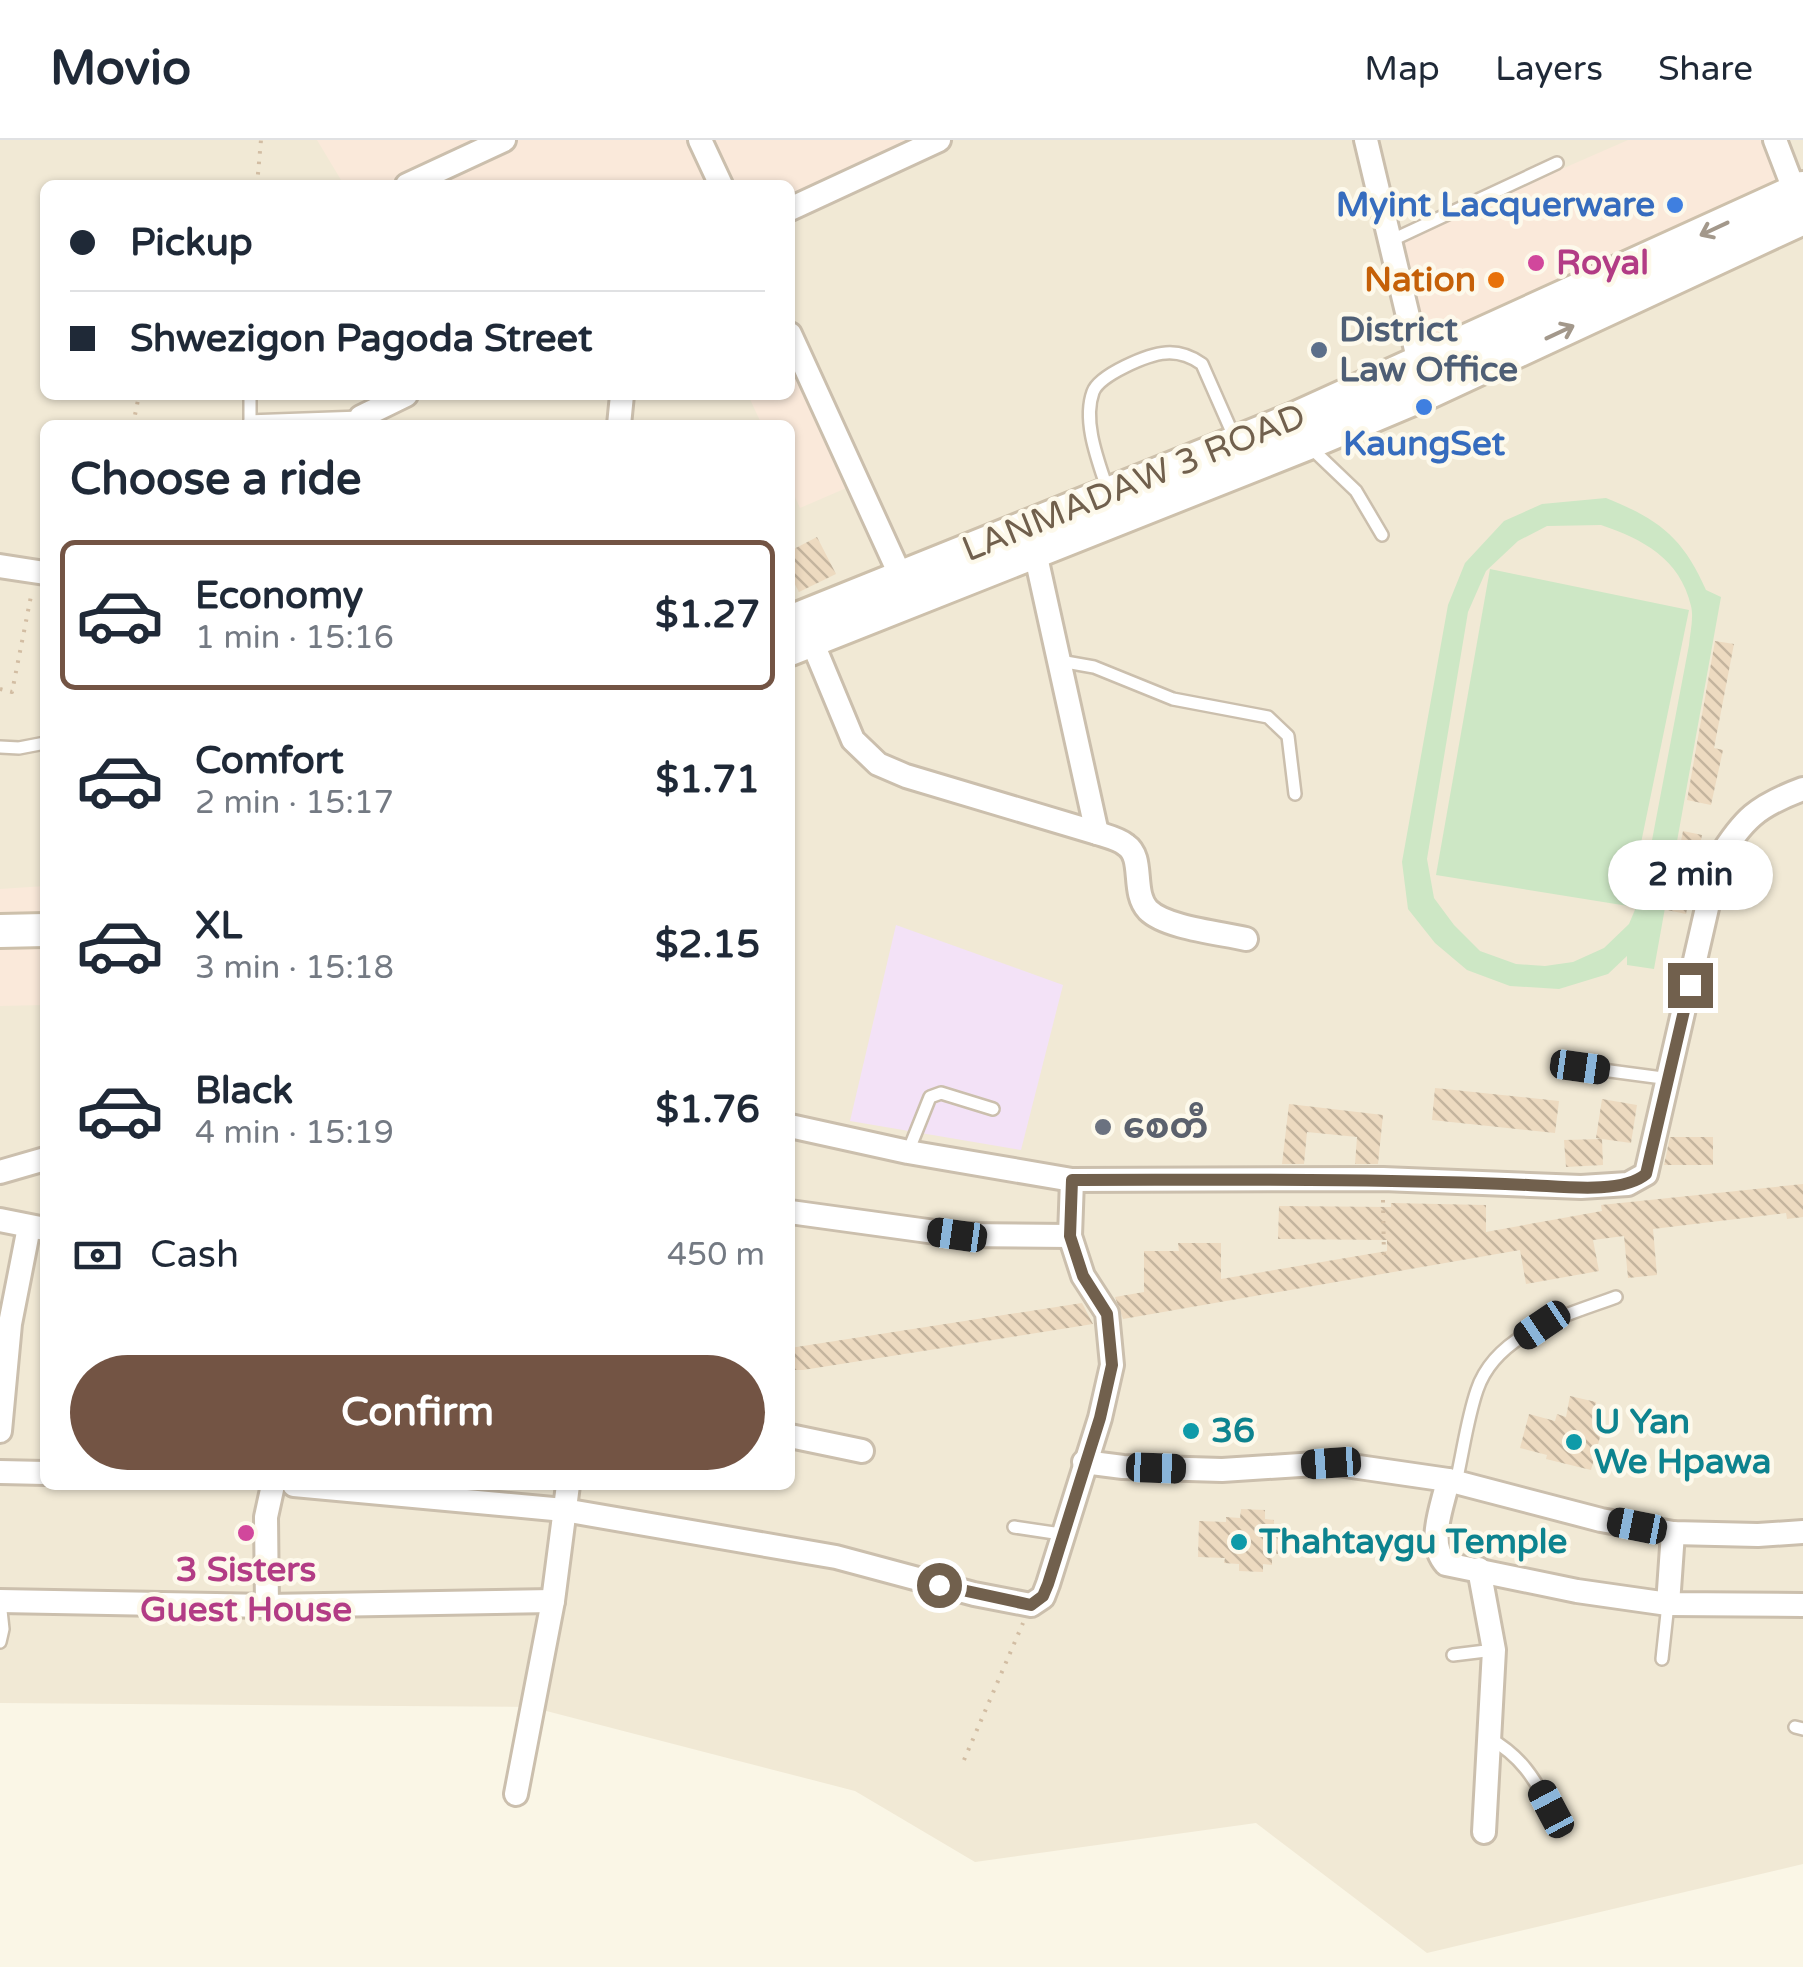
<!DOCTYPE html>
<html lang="en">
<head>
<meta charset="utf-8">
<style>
	:root { --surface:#fff; --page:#f2f2f3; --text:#1f2937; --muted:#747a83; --line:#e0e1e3; --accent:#735444 }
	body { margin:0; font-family:"Varela Round","Noto Sans Myanmar",sans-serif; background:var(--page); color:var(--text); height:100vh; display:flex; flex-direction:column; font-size:38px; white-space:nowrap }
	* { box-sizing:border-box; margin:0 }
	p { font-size:32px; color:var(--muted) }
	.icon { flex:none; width:55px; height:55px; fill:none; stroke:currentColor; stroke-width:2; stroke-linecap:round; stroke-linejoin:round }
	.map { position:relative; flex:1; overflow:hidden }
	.details { position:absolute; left:40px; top:280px; width:755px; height:1070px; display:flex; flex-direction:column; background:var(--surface); border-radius:15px; box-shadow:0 2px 8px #0004 }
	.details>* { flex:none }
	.hud { position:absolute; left:40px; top:40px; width:755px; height:220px; border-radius:15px; box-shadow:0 2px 8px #0004; display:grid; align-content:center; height:220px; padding:0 30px; background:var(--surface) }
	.end { position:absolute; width:45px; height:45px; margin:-22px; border:12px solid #71604d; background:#fff; box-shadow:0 0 0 5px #fff }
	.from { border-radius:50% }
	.bubble { position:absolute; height:70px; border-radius:35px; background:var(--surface); box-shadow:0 2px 8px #0004; font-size:32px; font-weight:800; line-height:70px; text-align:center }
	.car { position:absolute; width:30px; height:60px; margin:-30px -15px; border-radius:12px; box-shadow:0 0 8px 2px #0007; background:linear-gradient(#222 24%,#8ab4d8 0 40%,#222 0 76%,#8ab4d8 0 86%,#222 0) }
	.hud b { display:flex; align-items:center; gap:35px; height:95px; font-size:38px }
	.hud b+b { border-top:2px solid var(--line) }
	.hud i { width:25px; height:25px; background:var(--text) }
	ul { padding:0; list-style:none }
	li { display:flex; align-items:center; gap:30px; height:150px; margin:0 20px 15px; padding:0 10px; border:5px solid transparent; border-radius:15px }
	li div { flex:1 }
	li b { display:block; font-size:38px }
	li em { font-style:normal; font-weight:800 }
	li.on { border-color:var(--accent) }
	li>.icon { width:90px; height:90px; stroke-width:1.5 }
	h2 { padding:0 30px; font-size:45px; line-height:120px }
	.pay { display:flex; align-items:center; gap:25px; height:110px; padding:0 30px; font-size:38px }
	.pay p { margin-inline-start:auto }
	.primary-button { display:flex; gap:20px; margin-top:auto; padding:20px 30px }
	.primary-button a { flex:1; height:115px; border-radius:60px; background:var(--accent); color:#fff; font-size:40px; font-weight:800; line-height:115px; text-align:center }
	header { display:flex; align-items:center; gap:60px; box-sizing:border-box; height:140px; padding:0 50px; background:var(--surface); border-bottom:2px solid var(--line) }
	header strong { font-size:48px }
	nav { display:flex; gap:55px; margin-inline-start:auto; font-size:35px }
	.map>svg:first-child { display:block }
</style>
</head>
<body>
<header>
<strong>Movio</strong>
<nav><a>Map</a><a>Layers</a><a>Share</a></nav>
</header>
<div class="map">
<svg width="1803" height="1827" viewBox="0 0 1803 1827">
	<defs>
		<pattern id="building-back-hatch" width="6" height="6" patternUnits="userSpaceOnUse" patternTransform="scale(2.5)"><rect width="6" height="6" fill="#eddac0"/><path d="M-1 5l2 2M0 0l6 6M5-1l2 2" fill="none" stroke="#c4b49e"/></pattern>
	</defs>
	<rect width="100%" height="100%" fill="#faf6e6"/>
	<path fill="#f1e9d5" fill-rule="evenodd" d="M0,0h1803v1724l-376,89 -171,-130 -281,39 -120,-71 -324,-84 -531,-4zM45,45h745v210h-745zM45,285h745v1060h-745z"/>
	<g fill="#fae9da">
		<polygon points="317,0 936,0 790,69 790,45 344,45"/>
		<polygon points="1628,0 1763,0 1780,51 1420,218 1402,99"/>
		<polygon points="790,194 858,343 800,368 790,346 790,285 762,285 748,255 790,255"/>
		<polygon points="45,746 45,865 0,866 0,749"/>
	</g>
	<polygon fill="#f3e2f7" points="896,785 1063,845 1021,1010 850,981"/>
	<g fill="#cde7c5" fill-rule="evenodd">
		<path d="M1606,358c52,21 77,39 100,92l15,7 -67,372 -27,-4v-9l-19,18 -49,15 -49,-3 -43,-16 -32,-27 -27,-34 -6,-47 46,-257 17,-42 39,-42 38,-17zM1601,385c41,14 79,33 90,81 3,12 -1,27 -2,39l-47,248 -13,31 -25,24 -31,14 -28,4 -29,-2 -36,-13 -26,-26 -20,-27 -7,-39 41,-247 18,-41 32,-30 29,-15z"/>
		<polygon points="1490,429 1689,470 1628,766 1436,735"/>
	</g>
	<g fill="url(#building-back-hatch)">
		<polygon points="817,397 836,434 799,452 790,435 790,411"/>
		<polygon points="1715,501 1734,504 1714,608 1723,610 1711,665 1687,660"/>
		<polygon points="1683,691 1702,695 1686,774 1667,770"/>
		<polygon points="1435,948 1559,961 1555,993 1432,980"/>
		<polygon points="1602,959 1637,965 1631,1003 1602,999 1603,1025 1566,1027 1564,1000 1602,999 1596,998"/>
		<polygon points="1289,964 1383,975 1378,1024 1355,1024 1357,997 1307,992 1304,1024 1282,1024"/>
		<polygon points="1670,997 1713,997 1713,1025 1664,1025"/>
		<polygon points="1803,1044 1803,1077 1787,1079 1786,1073 1653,1089 1657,1135 1628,1138 1624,1096 1593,1100 1599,1131 1526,1144 1520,1110 1123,1179 1115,1157 1144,1152 1144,1111 1179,1111 1178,1103 1221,1103 1221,1139 1387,1111 1387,1100 1278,1099 1279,1066 1391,1067 1391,1063 1486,1065 1486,1092 1602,1071 1601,1065"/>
		<polygon points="1082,1163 1093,1184 803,1230 790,1230 790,1208"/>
		<polygon points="1570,1256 1596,1262 1592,1283 1603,1286 1591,1330 1546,1319 1547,1315 1520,1308 1529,1274 1555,1281 1557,1274 1566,1277"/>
		<polygon points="1241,1369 1265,1370 1265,1379 1274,1380 1274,1390 1280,1391 1279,1414 1272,1414 1272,1425 1263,1424 1263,1432 1239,1431 1239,1424 1224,1423 1225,1418 1198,1417 1199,1381 1226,1382 1226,1377 1240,1378"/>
	</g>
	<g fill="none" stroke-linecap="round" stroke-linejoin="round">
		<defs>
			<g id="lane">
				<polyline points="1390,101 1557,23"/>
				<polyline points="250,281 361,277"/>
				<polyline points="250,285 250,255"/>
				<polyline points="1311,308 1356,351 1382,395"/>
				<path d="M1108,351c-9,-28 -26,-69 -15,-99 6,-17 55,-38 73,-39 13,-1 26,4 36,11l33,75"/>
				<polyline points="1060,521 1094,527 1173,559 1268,577 1288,596 1295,654"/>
				<polyline points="0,607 19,608 45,603"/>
				<polyline points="1580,927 1670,939"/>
				<polyline points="908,1012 930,957 941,953 993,969"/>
				<path d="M1456,1342c7,-30 11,-63 21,-92 19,-57 90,-75 139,-93"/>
				<polyline points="1014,1387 1061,1394"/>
				<polyline points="0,1502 3,1489 0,1461"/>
				<polyline points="1453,1515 1494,1510"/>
				<polyline points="1662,1519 1668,1464"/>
				<polyline points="1795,1587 1803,1589"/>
				<path d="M1489,1598c32,18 45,40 62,71"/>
			</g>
			<g id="street">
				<polyline points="700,0 721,45"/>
				<polyline points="1366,0 1422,235"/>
				<polyline points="1775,0 1795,52"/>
				<polyline points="407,45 504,0"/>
				<polyline points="790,69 939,0"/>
				<polyline points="790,194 907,450"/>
				<polyline points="361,277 406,255"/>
				<polyline points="619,285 622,255"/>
				<polyline points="1035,412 1097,693"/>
				<polyline points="0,426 45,433"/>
				<path d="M806,487l47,113 25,24 28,12 191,57c9,3 22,6 29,12 19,13 5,47 22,65 18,18 73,23 98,29"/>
				<path d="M790,986l118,26 164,28 311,-1 198,8 47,-3 18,-10 72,-314c25,-41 39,-54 85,-71"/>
				<polyline points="0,1032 45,1019"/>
				<polyline points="790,1072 957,1095 1070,1096"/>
				<polyline points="0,1080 45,1089"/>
				<polyline points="0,1291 10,1184 29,1087"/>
				<polyline points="790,1296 862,1311"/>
				<polyline points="1084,1322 1123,1327 1222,1330 1331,1323 1448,1340 1601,1380 1673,1393 1758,1395 1803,1392"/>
				<polyline points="0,1332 45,1333"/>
				<path d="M1448,1340c-5,26 -22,62 -2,84l131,27 91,13 135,1"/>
				<polyline points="294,1345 564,1370 836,1417 974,1454 1031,1465 1043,1457 1048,1444 1100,1278 1112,1225 1107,1173 1083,1136 1070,1096 1072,1040"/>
				<polyline points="1479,1429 1494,1510 1484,1692"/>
				<polyline points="0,1461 267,1466 553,1461"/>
				<polyline points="1668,1464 1673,1393"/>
				<polyline points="267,1466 266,1377 273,1345"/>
				<polyline points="516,1654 553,1461 568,1345"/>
			</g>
			<g id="secondary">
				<polyline points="790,482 1292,280 1803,48"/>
				<polyline points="790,509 1306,304 1429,252 1803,78"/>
				<polyline points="0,791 45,790"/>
			</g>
		</defs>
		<use href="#lane" stroke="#cbbfad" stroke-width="16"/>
		<use href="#street" stroke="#cbbfad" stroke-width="28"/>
		<use href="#secondary" stroke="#cdc0ab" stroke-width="38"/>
		<g stroke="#d2bda3" stroke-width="4" stroke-dasharray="2.5 8" stroke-linecap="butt">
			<polyline points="257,45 261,0"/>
			<polyline points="133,285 139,255"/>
			<polyline points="0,549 12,552 32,451"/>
			<polyline points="1383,1060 1384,1121"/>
			<polyline points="964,1620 1023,1483"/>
		</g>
		<use href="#lane" stroke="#fff" stroke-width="11"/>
		<use href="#street" stroke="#fff" stroke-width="22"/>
		<use href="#secondary" stroke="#fff" stroke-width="32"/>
	</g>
	<defs><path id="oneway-shaft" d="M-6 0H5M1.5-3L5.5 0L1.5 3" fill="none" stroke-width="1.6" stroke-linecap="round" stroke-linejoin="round" transform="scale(2.5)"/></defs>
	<g stroke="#a3988b">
		<use href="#oneway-shaft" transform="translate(1714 89) rotate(155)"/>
		<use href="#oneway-shaft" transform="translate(1560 192) rotate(-25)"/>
	</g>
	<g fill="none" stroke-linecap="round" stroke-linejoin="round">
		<path stroke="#71604d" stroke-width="12" d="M939,1445l92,20 12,-9 5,-12 52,-166 12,-53 -5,-51 -24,-38 -13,-40 2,-56c152,0 304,-2 456,5 31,1 93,10 118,-11l44,-189"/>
	</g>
	<g fill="#3f7fe0" stroke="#fdf9eb" stroke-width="4">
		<circle cx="1675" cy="65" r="10"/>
		<circle cx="1424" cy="267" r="10"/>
	</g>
	<g fill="#d1479c" stroke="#fdf9eb" stroke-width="4">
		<circle cx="1536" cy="123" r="10"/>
		<circle cx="246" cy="1393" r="10"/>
	</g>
	<circle fill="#e8710a" stroke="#fdf9eb" stroke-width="4" cx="1496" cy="140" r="10"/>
	<circle fill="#5c6f8a" stroke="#fdf9eb" stroke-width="4" cx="1319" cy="210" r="10"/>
	<circle fill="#6b7280" stroke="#fdf9eb" stroke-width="4" cx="1103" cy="987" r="10"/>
	<g fill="#0f9aa8" stroke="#fdf9eb" stroke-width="4">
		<circle cx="1191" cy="1291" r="10"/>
		<circle cx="1574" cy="1302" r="10"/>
		<circle cx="1239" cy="1402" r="10"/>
	</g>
	<g text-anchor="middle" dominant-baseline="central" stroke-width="9" stroke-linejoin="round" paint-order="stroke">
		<g font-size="35" font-weight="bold" fill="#366cbe" stroke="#fdf9eb" text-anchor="end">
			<text x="1655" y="65">Myint Lacquerware</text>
			<text x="1424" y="304" text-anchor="middle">KaungSet</text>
		</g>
		<g font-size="35" font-weight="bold" fill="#b23c85" stroke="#fdf9eb" text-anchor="start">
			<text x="1556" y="123">Royal</text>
			<text x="246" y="1430" text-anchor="middle">3 Sisters<tspan x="246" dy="40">Guest House</tspan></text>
		</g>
		<g font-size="35" font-weight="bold" fill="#c56008" stroke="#fdf9eb" text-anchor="end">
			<text x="1476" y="140">Nation</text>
		</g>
		<g font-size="35" font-weight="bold" fill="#4e5e75" stroke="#fdf9eb" text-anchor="start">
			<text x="1339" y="190">District<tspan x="1339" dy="40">Law Office</tspan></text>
		</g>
		<g font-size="35" fill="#71604d" stroke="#fdf9eb">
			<text transform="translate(1134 343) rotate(-22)">LANMADAW 3 ROAD</text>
		</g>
		<g font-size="35" font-weight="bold" fill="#5b616d" stroke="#fdf9eb" text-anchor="start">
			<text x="1123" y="987">စေတီ</text>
		</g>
		<g font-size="35" font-weight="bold" fill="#0d838f" stroke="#fdf9eb" text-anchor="start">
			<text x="1594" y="1282">U Yan<tspan x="1594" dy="40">We Hpawa</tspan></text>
			<text x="1211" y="1291">36</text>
			<text x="1259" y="1402">Thahtaygu Temple</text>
		</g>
	</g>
</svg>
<i class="end from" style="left:939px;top:1445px"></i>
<i class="end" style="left:1690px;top:845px"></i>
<div class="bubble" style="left:1608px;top:700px;width:165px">2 min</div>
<i class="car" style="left:1580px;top:927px;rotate:98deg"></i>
<i class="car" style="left:957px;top:1095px;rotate:278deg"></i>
<i class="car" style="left:1542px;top:1185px;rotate:236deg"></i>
<i class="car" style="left:1331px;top:1323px;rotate:266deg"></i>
<i class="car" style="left:1156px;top:1328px;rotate:92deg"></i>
<i class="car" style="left:1637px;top:1386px;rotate:281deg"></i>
<i class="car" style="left:1551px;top:1669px;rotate:332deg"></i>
<div class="hud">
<b><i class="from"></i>Pickup</b>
<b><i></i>Shwezigon Pagoda Street</b>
</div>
<section class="details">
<h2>Choose a ride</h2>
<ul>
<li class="on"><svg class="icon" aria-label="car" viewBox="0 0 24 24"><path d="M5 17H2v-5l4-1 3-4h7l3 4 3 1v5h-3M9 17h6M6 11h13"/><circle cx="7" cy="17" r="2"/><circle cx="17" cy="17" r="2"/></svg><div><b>Economy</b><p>1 min · 15:16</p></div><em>$1.27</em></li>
<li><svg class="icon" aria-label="car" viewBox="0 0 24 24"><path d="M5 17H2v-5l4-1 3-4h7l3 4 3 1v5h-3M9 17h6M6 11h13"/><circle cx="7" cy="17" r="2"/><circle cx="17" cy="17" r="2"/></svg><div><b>Comfort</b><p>2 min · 15:17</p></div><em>$1.71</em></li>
<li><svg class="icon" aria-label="car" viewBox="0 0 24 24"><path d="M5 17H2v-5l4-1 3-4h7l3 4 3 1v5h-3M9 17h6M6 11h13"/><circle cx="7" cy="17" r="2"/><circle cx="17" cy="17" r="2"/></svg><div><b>XL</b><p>3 min · 15:18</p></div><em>$2.15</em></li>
<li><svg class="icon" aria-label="car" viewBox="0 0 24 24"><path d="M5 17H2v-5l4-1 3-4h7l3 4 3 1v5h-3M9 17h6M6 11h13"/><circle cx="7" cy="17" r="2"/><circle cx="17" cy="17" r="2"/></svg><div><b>Black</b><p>4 min · 15:19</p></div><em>$1.76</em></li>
</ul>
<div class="pay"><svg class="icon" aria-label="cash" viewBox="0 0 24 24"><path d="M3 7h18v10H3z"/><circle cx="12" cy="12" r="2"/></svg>Cash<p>450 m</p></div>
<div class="primary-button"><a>Confirm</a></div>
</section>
</div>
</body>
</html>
